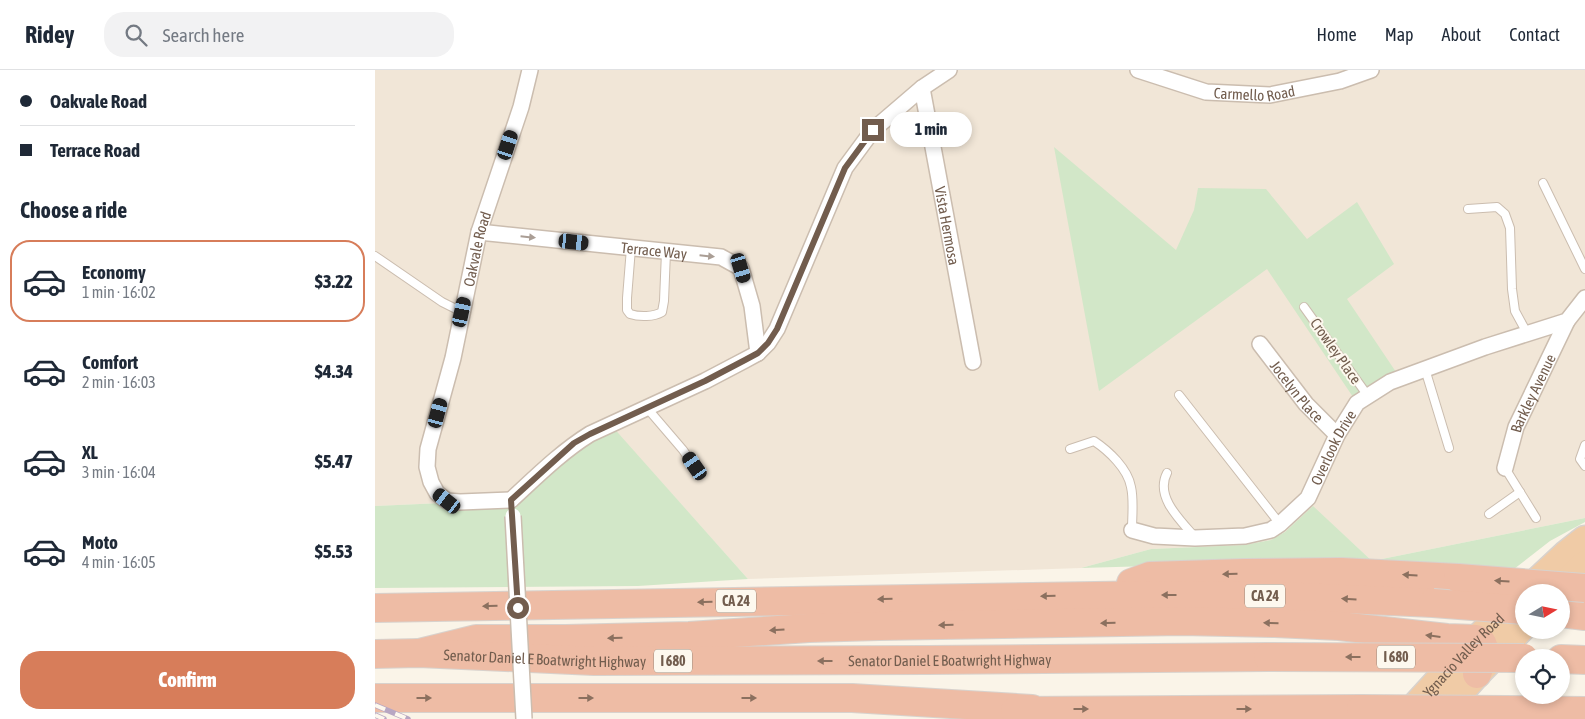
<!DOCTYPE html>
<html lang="en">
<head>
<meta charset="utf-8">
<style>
	:root { --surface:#fff; --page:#f2f2f3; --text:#1f2937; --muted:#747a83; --line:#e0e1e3; --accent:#d77d5a }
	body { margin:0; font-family:"Asap Condensed",sans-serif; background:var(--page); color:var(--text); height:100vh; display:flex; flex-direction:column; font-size:19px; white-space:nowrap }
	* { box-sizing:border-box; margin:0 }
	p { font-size:16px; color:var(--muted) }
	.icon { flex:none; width:28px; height:28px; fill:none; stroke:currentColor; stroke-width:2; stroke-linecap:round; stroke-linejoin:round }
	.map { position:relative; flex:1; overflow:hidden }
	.sheet { display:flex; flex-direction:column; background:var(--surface); width:375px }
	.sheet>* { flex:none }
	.guide { display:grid; align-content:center; height:110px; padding:0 20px; background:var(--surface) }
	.needle { width:32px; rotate:80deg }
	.tools { position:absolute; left:1140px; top:514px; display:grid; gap:10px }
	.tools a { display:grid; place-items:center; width:55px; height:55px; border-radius:50%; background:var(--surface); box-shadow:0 2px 8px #0003; font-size:25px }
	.end { position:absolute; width:22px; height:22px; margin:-11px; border:6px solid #725d4e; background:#fff; box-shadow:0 0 0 2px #fff }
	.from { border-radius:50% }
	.bubble { position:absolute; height:35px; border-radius:18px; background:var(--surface); box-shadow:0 2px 8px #0003; font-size:16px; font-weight:800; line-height:35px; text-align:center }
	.car { position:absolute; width:15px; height:30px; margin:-15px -8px; border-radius:6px; box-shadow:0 0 4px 1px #0007; background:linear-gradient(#222 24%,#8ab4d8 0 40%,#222 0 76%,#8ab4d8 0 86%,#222 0) }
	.guide b { display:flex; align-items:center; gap:18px; height:48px; font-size:19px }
	.guide b+b { border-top:1px solid var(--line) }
	.guide i { width:12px; height:12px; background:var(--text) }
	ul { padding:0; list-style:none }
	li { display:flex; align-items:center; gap:15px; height:82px; margin:0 10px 8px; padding:0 10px; border:2px solid transparent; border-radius:20px }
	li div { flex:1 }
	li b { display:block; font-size:19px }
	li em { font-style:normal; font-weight:800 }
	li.on { border-color:var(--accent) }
	li>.icon { width:45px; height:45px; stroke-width:1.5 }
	h2 { padding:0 20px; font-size:22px; line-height:60px }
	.action { display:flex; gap:10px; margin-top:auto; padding:10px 20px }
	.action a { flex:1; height:58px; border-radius:20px; background:var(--accent); color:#fff; font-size:20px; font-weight:800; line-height:58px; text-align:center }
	header { display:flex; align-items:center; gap:30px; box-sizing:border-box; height:70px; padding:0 25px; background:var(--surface); border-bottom:1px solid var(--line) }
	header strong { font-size:24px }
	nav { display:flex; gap:28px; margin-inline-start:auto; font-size:18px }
	.search { width:350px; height:45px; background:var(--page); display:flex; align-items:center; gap:12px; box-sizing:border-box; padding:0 18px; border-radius:20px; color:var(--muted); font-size:19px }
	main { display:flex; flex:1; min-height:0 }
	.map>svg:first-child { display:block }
</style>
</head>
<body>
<header>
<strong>Ridey</strong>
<div class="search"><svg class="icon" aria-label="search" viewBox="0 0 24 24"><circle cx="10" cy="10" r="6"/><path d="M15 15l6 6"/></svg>Search here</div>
<nav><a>Home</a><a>Map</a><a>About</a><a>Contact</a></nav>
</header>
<main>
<section class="sheet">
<div class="guide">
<b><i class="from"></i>Oakvale Road</b>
<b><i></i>Terrace Road</b>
</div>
<h2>Choose a ride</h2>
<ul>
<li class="on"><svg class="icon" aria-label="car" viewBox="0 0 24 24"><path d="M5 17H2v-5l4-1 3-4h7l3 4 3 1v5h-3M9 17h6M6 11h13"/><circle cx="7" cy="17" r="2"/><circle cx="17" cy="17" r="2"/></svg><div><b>Economy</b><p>1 min · 16:02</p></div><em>$3.22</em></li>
<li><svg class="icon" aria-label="car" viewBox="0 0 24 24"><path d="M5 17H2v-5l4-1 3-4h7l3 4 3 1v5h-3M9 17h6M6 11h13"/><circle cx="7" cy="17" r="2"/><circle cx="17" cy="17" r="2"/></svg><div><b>Comfort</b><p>2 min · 16:03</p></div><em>$4.34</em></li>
<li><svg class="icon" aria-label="car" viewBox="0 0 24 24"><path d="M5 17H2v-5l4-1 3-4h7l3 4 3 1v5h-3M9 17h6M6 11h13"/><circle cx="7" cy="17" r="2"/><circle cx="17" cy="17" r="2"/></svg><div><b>XL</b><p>3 min · 16:04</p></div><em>$5.47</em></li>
<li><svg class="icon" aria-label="car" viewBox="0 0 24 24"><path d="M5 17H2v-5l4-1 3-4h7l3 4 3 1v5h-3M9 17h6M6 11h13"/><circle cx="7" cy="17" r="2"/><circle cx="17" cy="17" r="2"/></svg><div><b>Moto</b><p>4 min · 16:05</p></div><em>$5.53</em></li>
</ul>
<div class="action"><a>Confirm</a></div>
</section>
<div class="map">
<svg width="1210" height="649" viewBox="0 0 1210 649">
	<rect width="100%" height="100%" fill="#faf4e8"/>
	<polygon fill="#f1e6d7" points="0,0 1210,0 1210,448 997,491 938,437 910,462 897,470 869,475 776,479 706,498 373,509 235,355 136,430 0,436"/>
	<g fill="#d2e7c8">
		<polygon points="679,77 801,180 819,140 823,118 891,119 932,169 982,132 1019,194 972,229 1025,308 982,333 892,199 724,321"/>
		<polygon points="236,355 373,509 263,516 0,518 0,436 136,430"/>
		<polygon points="938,436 997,491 1210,448 1210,452 1175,471 1139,499 918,492 706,498 776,479 869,475 896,470 910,462"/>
	</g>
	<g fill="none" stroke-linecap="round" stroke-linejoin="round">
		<defs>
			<g id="service">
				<polyline points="1168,113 1210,199"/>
				<polyline points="1093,139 1122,137 1130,144 1135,158 1137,219 1140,241 1152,263"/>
				<path d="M256,178l-4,50v12l3,4c9,3 24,3 32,-2l2,-11 2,-49"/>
				<polyline points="0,186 67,232 87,242"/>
				<polyline points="929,237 993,326"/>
				<polyline points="1050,299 1074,378"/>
				<polyline points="804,325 905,454"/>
				<polyline points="272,338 308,380 325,405"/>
				<polyline points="1210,375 1205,389 1210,396"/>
				<path d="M695,379l24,-8c15,10 34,28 37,46 3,13 1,29 1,43"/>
				<polyline points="1130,398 1161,448"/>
				<path d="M792,403c-12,23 12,46 27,63"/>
				<polyline points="1114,444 1145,422"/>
			</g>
			<g id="minor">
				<path id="s1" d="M763,0l68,22 64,3 70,-14 31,-11"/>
				<path id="s2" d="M547,18l51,274"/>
				<path id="s3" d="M104,162l242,25 20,11 11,38 6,47"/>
				<path id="s4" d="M885,274l46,60 31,31"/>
				<path id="s5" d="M1130,398l11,-41 51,-106"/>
				<path d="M136,430c25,-23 50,-48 79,-66l115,-53 40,-21 13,-7 10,-10 9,-14 68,-161 28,-38 49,-42 27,-18"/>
				<path id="s6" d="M136,430l-51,2 -13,-1 -10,-8 -6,-11 -4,-15 1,-18 25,-91 26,-126 42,-125 9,-37"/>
				<path id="s7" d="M757,460l22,6 41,2 50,-2 26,-6 9,-6 28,-26 29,-63 20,-32 33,-21 95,-35 82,-26 18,-23"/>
			</g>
			<g id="trunk">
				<polyline points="1150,522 1191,484 1210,469"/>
				<polyline points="1182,522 1210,494"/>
				<path id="s8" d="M1028,649l73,-80 44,-41"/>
				<polyline points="1062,649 1102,604 1149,556"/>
			</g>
			<g id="motorway">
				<polyline points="756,513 775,506 870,503 966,502 1083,508"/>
				<polyline points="0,538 783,525 905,526 1058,533"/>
				<polyline points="1186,543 1210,546"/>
				<polyline points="44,583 101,569 191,569 314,566 434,558 504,556 807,551 900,553 964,556 1072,568 1101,569 1107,573 1110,581 1102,604"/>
				<path id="s9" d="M0,584l44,-1 175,8 333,-1 341,-3"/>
				<polyline points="1186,589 1210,590"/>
				<polyline points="0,628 477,628 657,639"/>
				<polyline points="1131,640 1210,641"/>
				<polyline points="640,641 986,639"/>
			</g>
		</defs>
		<use href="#service" stroke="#cbbdaf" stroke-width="10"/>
		<use href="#minor" stroke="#cbbdaf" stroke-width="18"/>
		<use href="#trunk" stroke="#d8d2cd" stroke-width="29"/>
		<use href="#motorway" stroke="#d8d2cd" stroke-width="30"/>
		<use href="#service" stroke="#fff" stroke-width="8"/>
		<use href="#minor" stroke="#fff" stroke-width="15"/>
		<use href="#trunk" stroke="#f0cba6" stroke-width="26"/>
		<use href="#motorway" stroke="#eebca5" stroke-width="28"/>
		<defs>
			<g id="rail">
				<polyline points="0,635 33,649"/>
				<polyline points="0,645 9,649"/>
			</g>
		</defs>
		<use href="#rail" stroke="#b8a7c3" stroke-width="5.5"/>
		<use href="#rail" stroke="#fdf8ee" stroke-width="4" stroke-dasharray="11" stroke-linecap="butt"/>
		<defs>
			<polyline id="minor-bridge" points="138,446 149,649"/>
			<g id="motorway-bridge">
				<polyline points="1083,508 1210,518"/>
				<polyline points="1058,533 1149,540"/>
				<polyline points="893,587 1149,588"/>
				<polyline points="986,639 1131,640"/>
			</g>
		</defs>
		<use href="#minor-bridge" stroke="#cbbdaf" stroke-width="18" stroke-linecap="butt"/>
		<use href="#motorway-bridge" stroke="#d8d2cd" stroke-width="30" stroke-linecap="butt"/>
		<use href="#minor-bridge" stroke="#fff" stroke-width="15"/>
		<use href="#motorway-bridge" stroke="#eebca5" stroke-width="28"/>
	</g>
	<defs><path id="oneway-solid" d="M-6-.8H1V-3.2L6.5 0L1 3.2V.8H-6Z" transform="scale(1.25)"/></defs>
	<g fill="#aa9e95">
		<use href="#oneway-solid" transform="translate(153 167) rotate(6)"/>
		<use href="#oneway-solid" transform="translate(332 186) rotate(6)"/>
	</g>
	<g fill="#8b705f">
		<use href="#oneway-solid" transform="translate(855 504) rotate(178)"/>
		<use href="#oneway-solid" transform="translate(1035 505) rotate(-177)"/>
		<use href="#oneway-solid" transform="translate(1127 511) rotate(-176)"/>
		<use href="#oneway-solid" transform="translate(794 525) rotate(180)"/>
		<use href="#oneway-solid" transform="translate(673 526) rotate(179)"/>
		<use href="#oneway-solid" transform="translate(510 529) rotate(179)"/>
		<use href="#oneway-solid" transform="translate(974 529) rotate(-177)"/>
		<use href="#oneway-solid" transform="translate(330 532) rotate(179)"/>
		<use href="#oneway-solid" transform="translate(115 536) rotate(179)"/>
		<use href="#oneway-solid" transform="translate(733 553) rotate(179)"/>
		<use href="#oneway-solid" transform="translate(896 553) rotate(-179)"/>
		<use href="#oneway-solid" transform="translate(571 555) rotate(179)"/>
		<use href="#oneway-solid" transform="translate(402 560) rotate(176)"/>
		<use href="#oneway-solid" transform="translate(1058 566) rotate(-173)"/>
		<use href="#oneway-solid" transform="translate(240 568) rotate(179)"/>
		<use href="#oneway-solid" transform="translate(978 587) rotate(-180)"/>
		<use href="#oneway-solid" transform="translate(450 591) rotate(180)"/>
		<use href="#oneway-solid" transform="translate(49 628)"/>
		<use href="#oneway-solid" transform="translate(211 628)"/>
		<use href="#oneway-solid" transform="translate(374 628)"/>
		<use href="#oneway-solid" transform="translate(706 639)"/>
		<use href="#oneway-solid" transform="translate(869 639)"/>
	</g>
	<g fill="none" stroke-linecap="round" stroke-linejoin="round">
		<polyline stroke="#725d4e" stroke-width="6" points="143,538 136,430 199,373 215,364 330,311 370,290 383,283 393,273 402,259 470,98 498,60"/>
	</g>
	<g text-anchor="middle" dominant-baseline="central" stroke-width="4" stroke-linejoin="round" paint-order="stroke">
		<g fill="#fdf8ee" stroke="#9c8c7e" stroke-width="1">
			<rect x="870" y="514.5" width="40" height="23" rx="4"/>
			<rect x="341" y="519.5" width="40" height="23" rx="4"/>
			<rect x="1002" y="575.5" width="38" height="23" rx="4"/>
			<rect x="279" y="579.5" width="38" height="23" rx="4"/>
		</g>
		<g font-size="14" font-weight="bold" fill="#725d4e">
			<text x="890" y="526">CA 24</text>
			<text x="361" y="531">CA 24</text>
			<text x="1021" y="587">I 680</text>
			<text x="298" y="591">I 680</text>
		</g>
		<g font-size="15" fill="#725d4e" stroke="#fdf8ee">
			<text stroke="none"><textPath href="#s1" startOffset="120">Carmello Road</textPath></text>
			<text stroke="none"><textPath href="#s2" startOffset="140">Vista Hermosa</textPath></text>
			<text stroke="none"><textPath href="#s6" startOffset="329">Oakvale Road</textPath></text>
			<text stroke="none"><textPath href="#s3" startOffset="176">Terrace Way</textPath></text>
			<text transform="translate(961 281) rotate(55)">Crowley Place</text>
			<text stroke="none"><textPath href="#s4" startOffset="60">Jocelyn Place</textPath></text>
			<text stroke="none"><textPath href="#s5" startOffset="80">Barkley Avenue</textPath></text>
			<text stroke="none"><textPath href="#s7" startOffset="246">Overlook Drive</textPath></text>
			<text stroke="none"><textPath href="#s8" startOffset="88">Ygnacio Valley Road</textPath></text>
			<text stroke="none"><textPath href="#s9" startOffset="170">Senator Daniel E Boatwright Highway</textPath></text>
			<text stroke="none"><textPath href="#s9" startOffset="575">Senator Daniel E Boatwright Highway</textPath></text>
		</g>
	</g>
</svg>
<div class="tools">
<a><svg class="needle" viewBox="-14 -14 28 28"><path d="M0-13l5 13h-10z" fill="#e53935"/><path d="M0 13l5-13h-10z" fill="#747a83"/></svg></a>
<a><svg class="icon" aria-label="locate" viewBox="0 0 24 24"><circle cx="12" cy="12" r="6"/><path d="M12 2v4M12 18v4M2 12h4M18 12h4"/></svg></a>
</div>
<i class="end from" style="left:143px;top:538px"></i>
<i class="end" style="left:498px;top:60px"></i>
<div class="bubble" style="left:515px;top:42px;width:82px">1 min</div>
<i class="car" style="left:133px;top:75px;rotate:18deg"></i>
<i class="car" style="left:199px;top:172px;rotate:96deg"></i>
<i class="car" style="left:366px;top:198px;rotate:163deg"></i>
<i class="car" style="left:87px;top:242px;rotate:12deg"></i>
<i class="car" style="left:63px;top:343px;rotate:15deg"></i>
<i class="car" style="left:320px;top:396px;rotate:325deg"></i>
<i class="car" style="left:72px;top:431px;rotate:308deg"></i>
</div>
</main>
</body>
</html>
